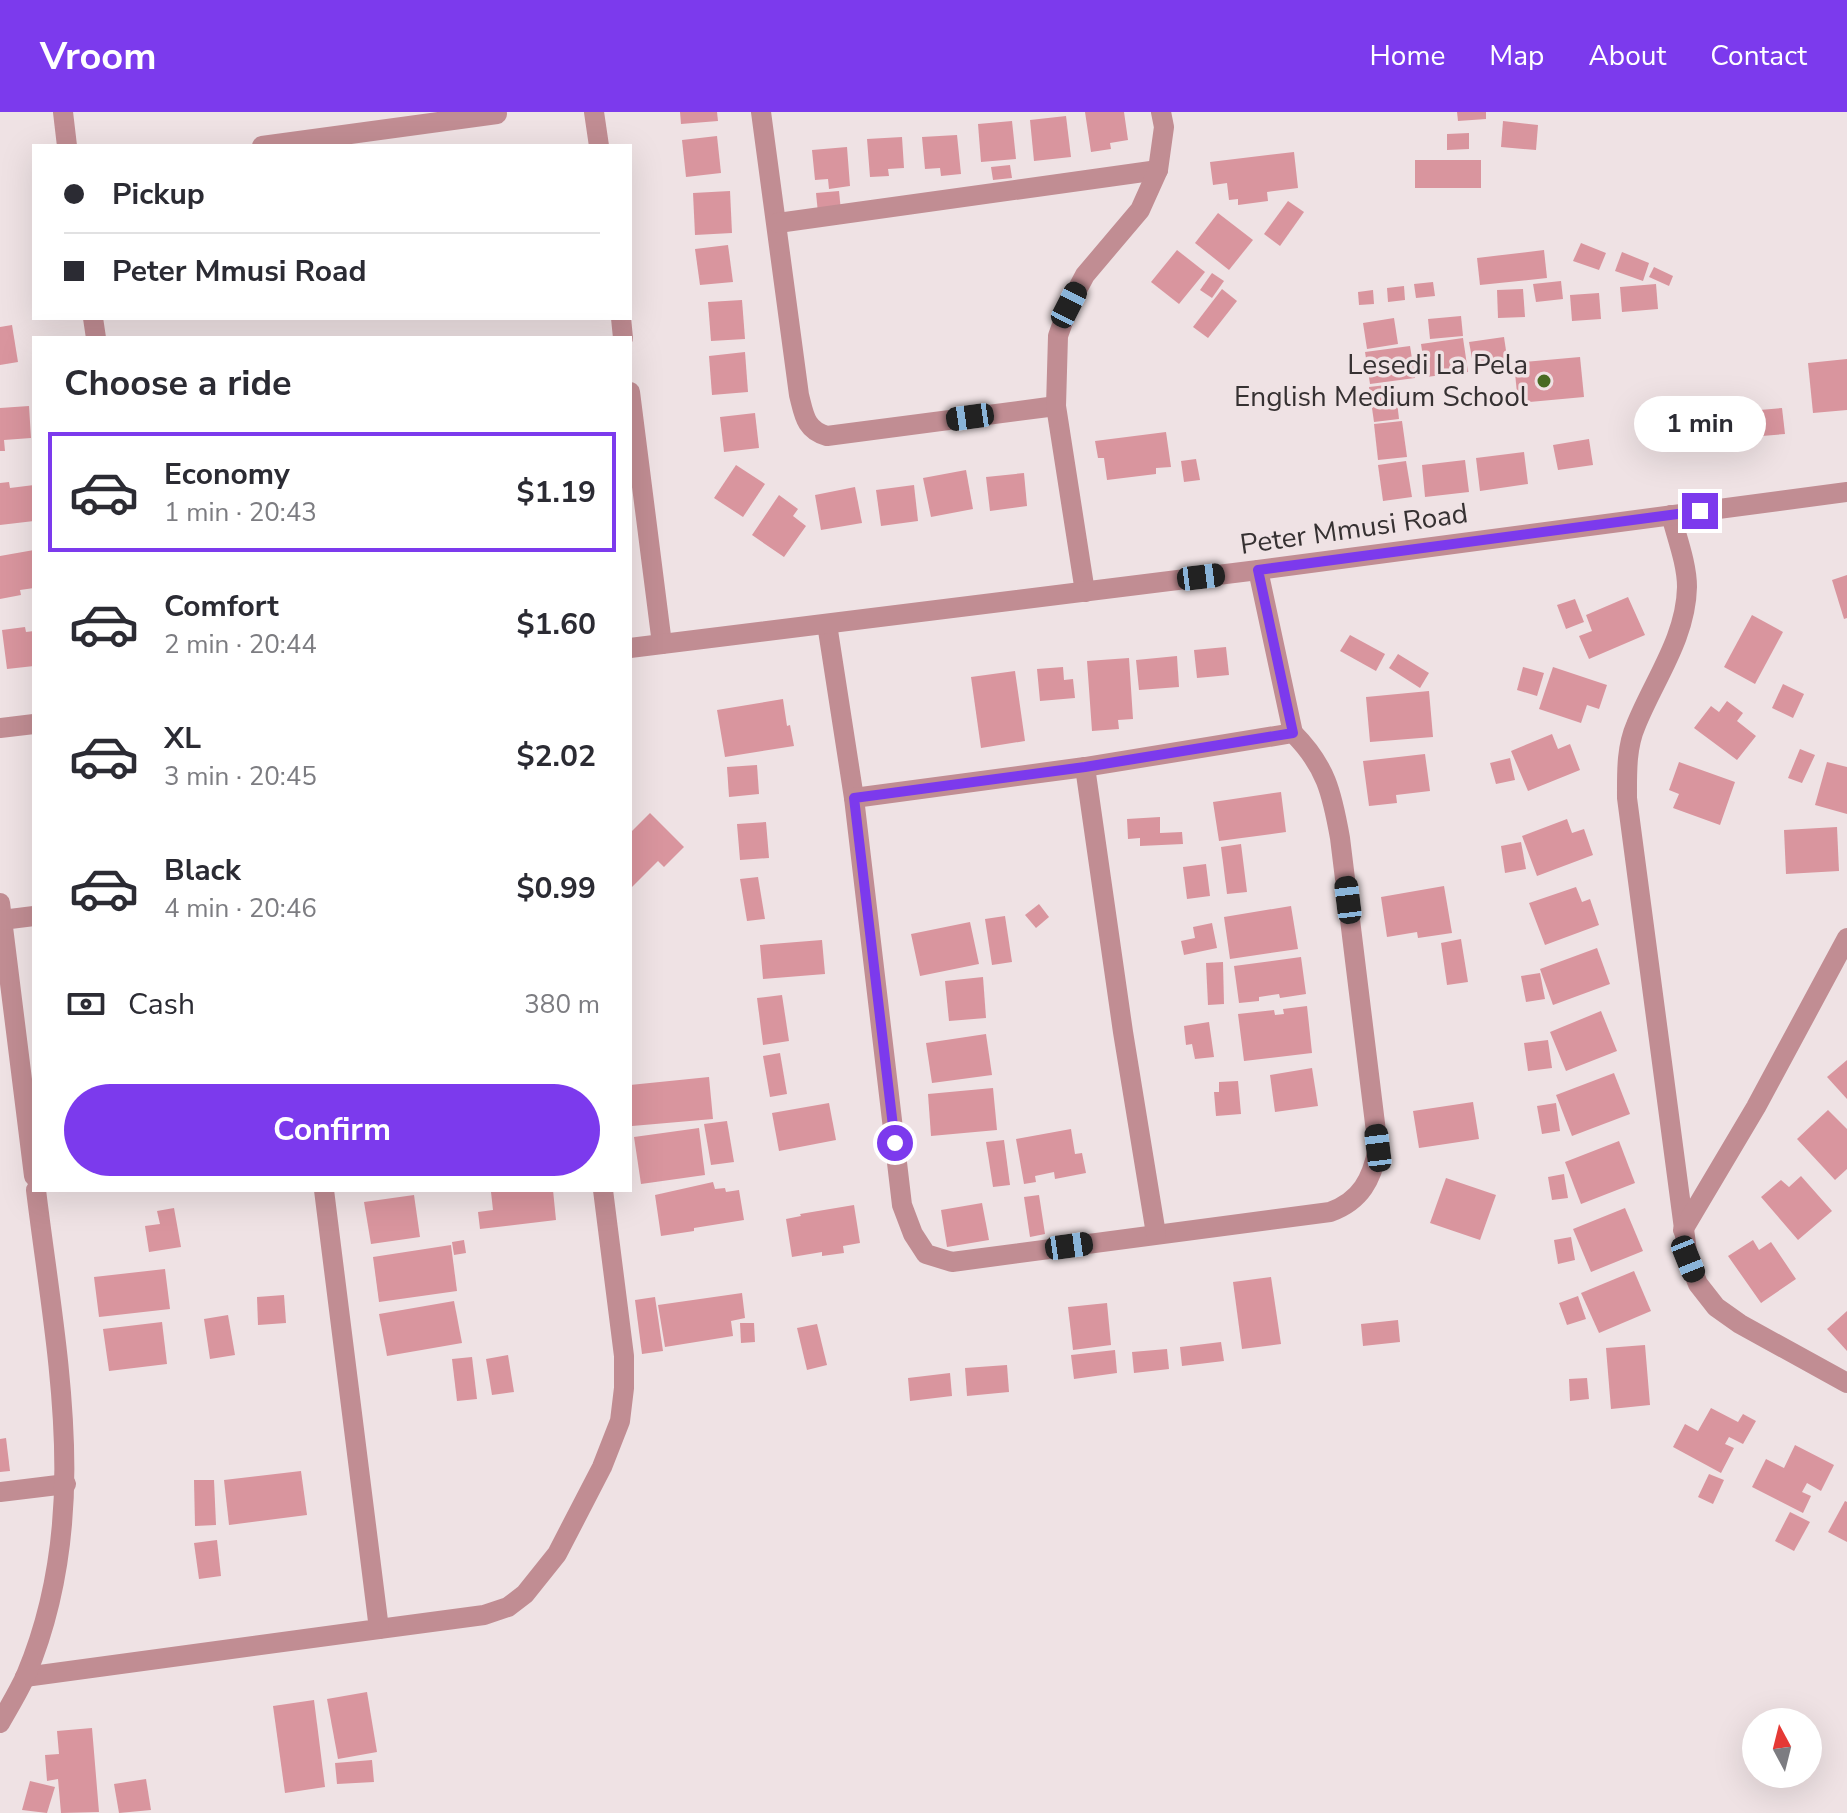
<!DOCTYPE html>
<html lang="en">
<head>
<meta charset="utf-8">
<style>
	:root { --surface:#fff; --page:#f2f2f3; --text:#2b2b33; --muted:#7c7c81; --line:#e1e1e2; --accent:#7c3aed }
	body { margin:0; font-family:"Nunito Sans",sans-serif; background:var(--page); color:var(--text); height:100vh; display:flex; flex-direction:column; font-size:30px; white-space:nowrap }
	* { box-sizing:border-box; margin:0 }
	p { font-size:26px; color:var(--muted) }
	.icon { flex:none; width:44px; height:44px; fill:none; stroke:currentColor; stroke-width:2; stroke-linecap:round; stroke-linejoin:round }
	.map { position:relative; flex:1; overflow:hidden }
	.sheet { position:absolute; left:32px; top:224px; width:600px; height:856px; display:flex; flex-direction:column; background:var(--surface); border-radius:0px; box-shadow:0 8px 32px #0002 }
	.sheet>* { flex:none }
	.top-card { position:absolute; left:32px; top:32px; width:600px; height:176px; border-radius:0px; box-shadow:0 8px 32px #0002; display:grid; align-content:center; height:176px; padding:0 32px; background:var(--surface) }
	.needle { width:52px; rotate:353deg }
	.fabs { position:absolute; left:1742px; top:1596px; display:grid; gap:16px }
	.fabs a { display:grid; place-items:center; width:80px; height:80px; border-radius:50%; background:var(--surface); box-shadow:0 8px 32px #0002; font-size:40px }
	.end { position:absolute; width:36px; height:36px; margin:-18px; border:10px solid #7c3aed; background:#fff; box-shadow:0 0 0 4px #fff }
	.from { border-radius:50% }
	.bubble { position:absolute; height:56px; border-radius:28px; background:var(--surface); box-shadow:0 8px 32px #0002; font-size:26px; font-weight:700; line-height:56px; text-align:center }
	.car { position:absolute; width:24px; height:48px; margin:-24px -12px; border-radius:10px; box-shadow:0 0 6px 2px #0007; background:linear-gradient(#222 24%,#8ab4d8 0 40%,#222 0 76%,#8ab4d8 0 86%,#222 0) }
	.top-card b { display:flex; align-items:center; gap:28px; height:76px; font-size:30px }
	.top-card b+b { border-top:2px solid var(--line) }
	.top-card i { width:20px; height:20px; background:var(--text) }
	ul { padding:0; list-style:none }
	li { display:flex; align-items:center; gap:24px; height:120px; margin:0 16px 12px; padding:0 16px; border:4px solid transparent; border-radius:0px }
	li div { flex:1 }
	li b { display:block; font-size:30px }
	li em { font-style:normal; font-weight:700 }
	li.current { border-color:var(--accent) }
	li>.icon { width:72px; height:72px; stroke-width:1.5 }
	h2 { padding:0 32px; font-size:36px; line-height:96px }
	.pay { display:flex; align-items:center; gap:20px; height:88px; padding:0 32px; font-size:30px }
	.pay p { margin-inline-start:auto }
	.action { display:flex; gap:16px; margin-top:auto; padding:16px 32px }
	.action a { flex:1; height:92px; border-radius:48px; background:var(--accent); color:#fff; font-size:32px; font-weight:700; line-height:92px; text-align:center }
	header { display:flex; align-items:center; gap:48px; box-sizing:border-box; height:112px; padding:0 40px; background:var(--accent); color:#fff }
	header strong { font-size:38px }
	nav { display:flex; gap:44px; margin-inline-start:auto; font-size:28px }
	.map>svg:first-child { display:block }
</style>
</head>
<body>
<header>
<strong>Vroom</strong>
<nav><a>Home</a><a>Map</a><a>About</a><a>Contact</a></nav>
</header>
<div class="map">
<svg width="1847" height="1701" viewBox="0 0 1847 1701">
	<rect width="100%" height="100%" fill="#efe2e4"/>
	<g fill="#d9959e">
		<polygon points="680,0 717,0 718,9 681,12"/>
		<polygon points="1085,0 1124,0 1128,28 1110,31 1111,37 1091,40"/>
		<polygon points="1457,0 1486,0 1486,7 1458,9"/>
		<polygon points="1066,4 1071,45 1034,49 1030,8"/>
		<polygon points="1012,9 1016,47 981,50 978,12"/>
		<polygon points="1503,9 1538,13 1536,38 1501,35"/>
		<polygon points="1469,21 1469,37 1447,38 1447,22"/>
		<polygon points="957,23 961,62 941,64 940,56 925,57 922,25"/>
		<polygon points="717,24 721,61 686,65 682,28"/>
		<polygon points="902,25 904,56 888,57 889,64 870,65 867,27"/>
		<polygon points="847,35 850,74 829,77 828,67 815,68 812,38"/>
		<polygon points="1294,40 1298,76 1267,80 1268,89 1238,93 1238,87 1229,88 1227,71 1213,73 1210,50"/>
		<rect x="1415" y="48" width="66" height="28"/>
		<polygon points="1010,53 1012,66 993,68 991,55"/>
		<polygon points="730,79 732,121 695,123 693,81"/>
		<polygon points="839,79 841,99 818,101 816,81"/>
		<polygon points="1288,89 1304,100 1280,134 1264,122"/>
		<polygon points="1218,101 1253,128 1229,158 1195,131"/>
		<polygon points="1581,131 1606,141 1599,158 1573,149"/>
		<polygon points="728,133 733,170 700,173 695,137"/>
		<polygon points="1177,138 1205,160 1179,192 1151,170"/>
		<polygon points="1544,138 1547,166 1480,173 1477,146"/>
		<polygon points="1622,140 1649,151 1643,169 1615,159"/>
		<polygon points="1654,155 1673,164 1669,174 1649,165"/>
		<polygon points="1212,161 1224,169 1212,186 1200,178"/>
		<polygon points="1561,169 1563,187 1536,190 1533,172"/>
		<polygon points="1433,170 1435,184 1416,186 1414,172"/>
		<polygon points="1656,172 1658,197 1622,200 1620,175"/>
		<polygon points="1404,174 1405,188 1388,190 1387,176"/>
		<polygon points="1222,177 1237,189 1208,226 1193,215"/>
		<polygon points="1523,177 1525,205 1498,206 1497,178"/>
		<polygon points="1373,178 1374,192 1359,193 1358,180"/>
		<polygon points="1599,181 1601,207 1572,209 1570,183"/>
		<polygon points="742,188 745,227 711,229 708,190"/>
		<polygon points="1461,204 1463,224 1430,227 1428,207"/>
		<polygon points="1394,206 1398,232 1367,237 1363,211"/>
		<polygon points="12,213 18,250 0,253 0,215"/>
		<polygon points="1504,225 1508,252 1474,257 1469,230"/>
		<polygon points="1463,226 1468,260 1426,265 1421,232"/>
		<polygon points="1410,234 1415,266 1370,272 1365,240"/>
		<polygon points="745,240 748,280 712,283 709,244"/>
		<polygon points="1580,245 1584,285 1518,291 1514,251"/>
		<polygon points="1847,247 1847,298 1813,301 1808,251"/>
		<polygon points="1395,272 1399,307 1374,310 1369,275"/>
		<polygon points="29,294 31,326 4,328 5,339 0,339 0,296"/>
		<polygon points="1782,296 1785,322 1750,325 1748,299"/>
		<polygon points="755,301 759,336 724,340 720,305"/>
		<polygon points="1402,309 1407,345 1378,348 1374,312"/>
		<polygon points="1166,320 1171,355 1156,356 1156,362 1107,368 1104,346 1098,346 1095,329"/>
		<polygon points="1589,327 1593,353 1558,358 1553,333"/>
		<polygon points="1524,340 1528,372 1480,379 1476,346"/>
		<polygon points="1196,347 1200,368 1184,370 1181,349"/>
		<polygon points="1465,348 1469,380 1425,385 1422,353"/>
		<polygon points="1406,349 1412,385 1383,389 1378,353"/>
		<polygon points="736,353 765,372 743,405 714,386"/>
		<polygon points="966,358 973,397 931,405 923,366"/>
		<polygon points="1024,361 1027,394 990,399 986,365"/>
		<polygon points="9,370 10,376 34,373 34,409 0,413 0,371"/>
		<polygon points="914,373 918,409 881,414 876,378"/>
		<polygon points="855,375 862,411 821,418 815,383"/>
		<polygon points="779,383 798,397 793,404 806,414 784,445 752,423"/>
		<polygon points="34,438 34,476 20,478 21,483 0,487 0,444"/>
		<polygon points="1847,463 1847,506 1844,507 1832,468"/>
		<polygon points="1628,485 1645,523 1589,547 1579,524 1592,519 1586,503"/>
		<polygon points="1575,487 1584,510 1566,517 1557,493"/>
		<polygon points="1752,503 1783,520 1755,572 1724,555"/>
		<polygon points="25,515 26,520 34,519 34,554 7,557 2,518"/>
		<polygon points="1350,523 1385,542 1376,559 1340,539"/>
		<polygon points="1226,535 1229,563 1197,566 1194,538"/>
		<polygon points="1398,542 1429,561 1420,576 1389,556"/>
		<polygon points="1177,544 1179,575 1139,578 1136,548"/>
		<polygon points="1129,546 1133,607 1118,608 1119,617 1092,619 1087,549"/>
		<polygon points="1063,555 1064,568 1073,567 1075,586 1040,589 1037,557"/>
		<polygon points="1523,555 1544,561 1537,584 1517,578"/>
		<polygon points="1553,555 1607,573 1599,597 1587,593 1581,611 1539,597"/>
		<polygon points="1015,559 1025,629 981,636 971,565"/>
		<polygon points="1783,572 1804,582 1793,606 1772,596"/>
		<polygon points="1429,579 1433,625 1370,630 1366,585"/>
		<polygon points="783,587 787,614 790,613 794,634 725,645 717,598"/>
		<polygon points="1727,589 1743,601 1737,609 1756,624 1737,648 1694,616 1711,594 1719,600"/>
		<polygon points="1552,622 1558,637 1570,632 1580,658 1528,679 1511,639"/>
		<polygon points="1800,637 1815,643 1802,671 1788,666"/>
		<polygon points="1425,642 1430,679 1396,683 1397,691 1369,694 1363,649"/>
		<polygon points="1510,646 1515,668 1496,672 1490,651"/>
		<polygon points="1679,650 1735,670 1720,713 1673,696 1679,682 1669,678"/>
		<polygon points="1827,650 1847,655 1847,702 1815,693"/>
		<polygon points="757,653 759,682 729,685 727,655"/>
		<polygon points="1281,680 1286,720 1219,729 1213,690"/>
		<polygon points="650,701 684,735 664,755 658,749 630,777 630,721"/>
		<polygon points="1160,705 1160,721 1182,720 1183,732 1140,734 1140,726 1128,727 1127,707"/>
		<polygon points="1567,707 1572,721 1584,717 1593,743 1537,764 1522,724"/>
		<polygon points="766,710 769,746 740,748 737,712"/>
		<polygon points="1837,715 1839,759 1786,762 1784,718"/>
		<polygon points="1521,730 1526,757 1505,761 1501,734"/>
		<polygon points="1241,732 1247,780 1227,782 1221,735"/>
		<polygon points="1206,752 1210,784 1187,787 1183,755"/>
		<polygon points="758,765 765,807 747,809 740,767"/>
		<polygon points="1444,774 1452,821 1418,826 1417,820 1387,825 1381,785"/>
		<polygon points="1576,775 1582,790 1590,787 1599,813 1545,833 1529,791"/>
		<polygon points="1039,792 1049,805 1036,816 1025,803"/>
		<polygon points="1291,794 1298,837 1230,847 1224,805"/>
		<polygon points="1005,804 1012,850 992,853 985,807"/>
		<polygon points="970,810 979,852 920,864 911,822"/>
		<polygon points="1212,811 1217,836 1184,843 1181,829 1195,826 1193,815"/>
		<polygon points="1461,827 1468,870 1447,873 1441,831"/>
		<polygon points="822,828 825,862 763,867 760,833"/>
		<polygon points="1597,836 1610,872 1553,893 1540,857"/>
		<polygon points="1301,845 1306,882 1280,886 1279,882 1259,885 1259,889 1239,891 1234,854"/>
		<polygon points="1223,850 1224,892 1208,893 1206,851"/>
		<polygon points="1540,861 1545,887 1526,890 1521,864"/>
		<polygon points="983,865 986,906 949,909 945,869"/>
		<polygon points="782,883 789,929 763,933 757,886"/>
		<polygon points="1307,894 1312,941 1244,949 1238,902 1274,898 1275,903 1284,902 1283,897"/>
		<polygon points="1601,899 1617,939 1566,959 1550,920"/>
		<polygon points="1209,910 1214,945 1195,947 1192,932 1186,933 1184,914"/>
		<polygon points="986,922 992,963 932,971 926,931"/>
		<polygon points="1548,928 1552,956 1528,959 1524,931"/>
		<polygon points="780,941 787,982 770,985 763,944"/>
		<polygon points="1847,948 1847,987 1827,965"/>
		<polygon points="1312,956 1318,994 1275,1000 1270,963"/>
		<polygon points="1614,961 1630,1002 1572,1024 1556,983"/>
		<polygon points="709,965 713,1007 632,1014 630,973"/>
		<polygon points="1238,969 1241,1002 1216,1004 1214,980 1219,980 1219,970"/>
		<polygon points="993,976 997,1018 931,1024 928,982"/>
		<polygon points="1473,990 1479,1027 1419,1036 1413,999"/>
		<polygon points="829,991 836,1028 779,1039 772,1001"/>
		<polygon points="1556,991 1560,1019 1542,1022 1537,994"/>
		<polygon points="1828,998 1847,1017 1847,1057 1835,1068 1797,1027"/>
		<polygon points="727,1009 734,1050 711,1053 704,1012"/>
		<polygon points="699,1016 705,1063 641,1072 634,1025"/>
		<polygon points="1071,1017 1075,1042 1082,1041 1086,1061 1055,1067 1054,1060 1035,1064 1036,1070 1024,1072 1016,1027"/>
		<polygon points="1004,1028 1010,1073 993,1075 986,1030"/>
		<polygon points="1619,1029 1635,1071 1581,1092 1565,1050"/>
		<polygon points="1564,1062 1568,1086 1552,1088 1548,1065"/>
		<polygon points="1801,1064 1832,1099 1798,1128 1761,1085 1781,1068 1789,1075"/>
		<polygon points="1446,1066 1496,1083 1480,1128 1430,1111"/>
		<polygon points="713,1070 715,1077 725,1076 726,1080 739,1078 744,1108 694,1116 694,1119 661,1124 655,1083"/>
		<polygon points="509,1078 553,1078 556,1108 480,1117 478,1100 493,1098 491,1080"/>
		<polygon points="414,1083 420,1125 371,1132 364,1090"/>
		<polygon points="1039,1083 1045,1122 1030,1125 1024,1085"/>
		<polygon points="982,1091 989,1128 947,1135 941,1098"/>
		<polygon points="854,1093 860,1131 843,1134 844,1141 822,1144 822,1140 792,1145 786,1107 801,1104 800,1102"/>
		<polygon points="174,1096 181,1135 149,1140 145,1114 160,1112 157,1099"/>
		<polygon points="1625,1096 1643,1139 1591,1160 1573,1117"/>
		<polygon points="1571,1125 1575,1148 1558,1152 1554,1128"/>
		<polygon points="464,1128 466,1141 454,1143 452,1130"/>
		<polygon points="1753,1128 1759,1138 1771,1130 1796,1167 1761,1191 1728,1144"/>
		<polygon points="451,1133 457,1179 379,1190 373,1145"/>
		<polygon points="165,1157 170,1197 99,1205 94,1165"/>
		<polygon points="1634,1159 1651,1199 1599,1221 1581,1181"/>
		<polygon points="1271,1165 1281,1232 1242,1237 1233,1170"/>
		<polygon points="742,1181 745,1206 731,1209 733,1224 665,1235 658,1193"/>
		<polygon points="284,1183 286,1211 258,1213 257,1185"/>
		<polygon points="1578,1184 1586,1207 1567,1213 1559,1191"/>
		<polygon points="655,1185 663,1239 642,1242 635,1188"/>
		<polygon points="454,1189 462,1231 387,1244 379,1202"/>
		<polygon points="1107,1191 1111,1233 1073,1238 1068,1195"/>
		<polygon points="1847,1199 1847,1239 1827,1217"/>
		<polygon points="228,1203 235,1243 210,1247 204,1207"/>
		<polygon points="1398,1208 1400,1230 1363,1234 1361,1212"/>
		<polygon points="162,1210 167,1252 109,1259 103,1217"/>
		<polygon points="740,1211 754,1211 755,1230 741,1231"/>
		<polygon points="817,1212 827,1253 807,1258 797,1216"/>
		<polygon points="1221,1230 1224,1249 1182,1254 1180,1235"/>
		<polygon points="1645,1233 1650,1293 1611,1297 1606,1236"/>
		<polygon points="1167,1237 1169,1257 1134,1261 1132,1240"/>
		<polygon points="1115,1238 1117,1261 1074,1267 1071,1243"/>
		<polygon points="508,1243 514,1280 492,1283 486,1247"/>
		<polygon points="472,1245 477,1287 457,1289 452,1247"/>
		<polygon points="1007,1253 1009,1280 967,1284 965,1256"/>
		<polygon points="950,1261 952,1284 910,1289 908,1266"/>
		<polygon points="1587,1266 1589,1287 1570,1289 1569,1267"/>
		<polygon points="1711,1296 1738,1310 1743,1302 1756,1309 1743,1332 1729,1325 1725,1332 1734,1336 1721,1361 1673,1335 1685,1312 1698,1319"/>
		<polygon points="6,1326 10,1359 0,1360 0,1327"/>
		<polygon points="1795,1333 1834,1353 1821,1379 1807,1371 1802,1380 1811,1384 1803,1401 1752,1375 1766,1347 1784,1356"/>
		<polygon points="301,1359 307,1403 229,1413 224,1368"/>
		<polygon points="1709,1362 1724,1368 1713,1392 1698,1385"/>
		<polygon points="194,1368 214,1368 216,1413 195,1414"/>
		<polygon points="1845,1389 1847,1390 1847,1430 1828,1420"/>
		<polygon points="1790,1400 1810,1410 1794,1439 1775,1429"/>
		<polygon points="217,1428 221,1464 199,1467 194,1431"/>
		<polygon points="367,1580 377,1640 338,1647 327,1587"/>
		<polygon points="314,1588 325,1675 285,1681 273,1594"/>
		<polygon points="92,1616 99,1700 61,1701 58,1667 47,1669 45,1643 59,1642 57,1619"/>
		<polygon points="372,1648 374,1670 337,1672 335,1651"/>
		<polygon points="146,1667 151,1698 119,1701 114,1672"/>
		<polygon points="30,1669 55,1675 47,1701 22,1698"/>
	</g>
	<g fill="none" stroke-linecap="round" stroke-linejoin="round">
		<g stroke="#c18d93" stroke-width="20">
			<polyline points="63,0 67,34"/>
			<polyline points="594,0 599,34"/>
			<path d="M761,0l38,283c5,19 6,35 28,41l229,-30"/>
			<polyline points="262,34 497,2"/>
			<polyline points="778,111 1158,58"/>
			<polyline points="93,206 96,226"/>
			<polyline points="621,206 623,226"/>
			<polyline points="630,280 662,532"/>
			<path d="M1671,403c6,23 16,49 16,72 -1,51 -33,93 -51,138 -10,23 -9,49 -9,73l61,461 10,25 18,23 24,17 107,59"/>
			<polyline points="1258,458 1293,621"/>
			<polyline points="1085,480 1056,294 1058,224 1069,193 1085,163 1140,98 1158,58 1164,15 1161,0"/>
			<polyline points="827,512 854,686"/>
			<polyline points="630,536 1258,458 1847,380"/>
			<polyline points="0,616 34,612"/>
			<path d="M1293,621c33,33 39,60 47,105l38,310c-6,31 -17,53 -48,64l-378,50 -26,-8 -13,-20 -11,-29 -48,-407 231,-31z"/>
			<polyline points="1085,655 1123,920 1156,1122"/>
			<polyline points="0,791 34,1064"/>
			<polyline points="2,808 34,804"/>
			<polyline points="1683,1118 1756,995 1847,826"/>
			<polyline points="0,1380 66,1372"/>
			<polyline points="379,1517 484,1503 508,1495 525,1482 557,1442 602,1355 620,1309 624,1276 624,1244 603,1078"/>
			<polyline points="25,1565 379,1517 324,1078"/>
			<path d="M0,1611c9,-16 19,-32 26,-48 67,-159 30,-321 10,-485"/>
		</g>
	</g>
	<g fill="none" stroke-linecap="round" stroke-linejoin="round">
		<polyline stroke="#7c3aed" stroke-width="10" points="895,1031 854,686 1085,655 1293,621 1258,458 1700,399"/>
	</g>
	<circle fill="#486b23" stroke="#efe2e4" stroke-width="3" cx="1544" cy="269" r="8"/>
	<g text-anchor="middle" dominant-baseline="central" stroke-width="7" stroke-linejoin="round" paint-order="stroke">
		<g font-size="28" fill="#363132" stroke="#efe2e4" text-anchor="end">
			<text x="1528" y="253">Lesedi La Pela<tspan x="1528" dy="32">English Medium School</tspan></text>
		</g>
		<g font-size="28" fill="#363132" stroke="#efe2e4">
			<text transform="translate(1354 417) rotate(-8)">Peter Mmusi Road</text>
		</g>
	</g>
</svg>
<div class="fabs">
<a><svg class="needle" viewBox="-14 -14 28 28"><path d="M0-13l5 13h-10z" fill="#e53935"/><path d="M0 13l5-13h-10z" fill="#7c7c81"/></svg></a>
</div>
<i class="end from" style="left:895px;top:1031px"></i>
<i class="end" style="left:1700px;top:399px"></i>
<div class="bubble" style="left:1634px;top:284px;width:132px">1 min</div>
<i class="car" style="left:1069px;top:193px;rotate:27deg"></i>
<i class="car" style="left:970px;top:305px;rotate:262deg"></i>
<i class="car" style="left:1201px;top:465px;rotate:83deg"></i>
<i class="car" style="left:1348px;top:788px;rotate:353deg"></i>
<i class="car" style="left:1378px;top:1036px;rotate:353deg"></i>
<i class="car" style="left:1069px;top:1134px;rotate:82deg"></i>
<i class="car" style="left:1688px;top:1147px;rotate:158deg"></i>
<div class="top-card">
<b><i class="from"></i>Pickup</b>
<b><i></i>Peter Mmusi Road</b>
</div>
<section class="sheet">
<h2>Choose a ride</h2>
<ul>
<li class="current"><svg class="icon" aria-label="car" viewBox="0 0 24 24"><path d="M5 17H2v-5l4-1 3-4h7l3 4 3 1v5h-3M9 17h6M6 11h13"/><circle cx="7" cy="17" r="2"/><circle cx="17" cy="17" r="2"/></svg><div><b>Economy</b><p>1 min · 20:43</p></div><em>$1.19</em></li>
<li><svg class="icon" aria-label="car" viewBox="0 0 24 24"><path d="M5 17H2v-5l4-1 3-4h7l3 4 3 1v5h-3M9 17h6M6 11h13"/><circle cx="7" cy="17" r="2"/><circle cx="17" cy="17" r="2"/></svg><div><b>Comfort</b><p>2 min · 20:44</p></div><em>$1.60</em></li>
<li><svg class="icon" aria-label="car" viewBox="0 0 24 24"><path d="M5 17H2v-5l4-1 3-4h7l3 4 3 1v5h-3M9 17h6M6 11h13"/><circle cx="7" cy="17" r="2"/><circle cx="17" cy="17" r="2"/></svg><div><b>XL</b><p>3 min · 20:45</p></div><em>$2.02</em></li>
<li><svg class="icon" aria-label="car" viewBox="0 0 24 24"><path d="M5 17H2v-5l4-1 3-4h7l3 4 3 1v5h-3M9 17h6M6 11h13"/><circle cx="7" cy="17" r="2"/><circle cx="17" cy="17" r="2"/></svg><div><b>Black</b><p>4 min · 20:46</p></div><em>$0.99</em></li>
</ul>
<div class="pay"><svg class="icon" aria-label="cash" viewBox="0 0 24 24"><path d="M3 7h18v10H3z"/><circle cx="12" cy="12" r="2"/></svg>Cash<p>380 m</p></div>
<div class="action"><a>Confirm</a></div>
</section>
</div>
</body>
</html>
